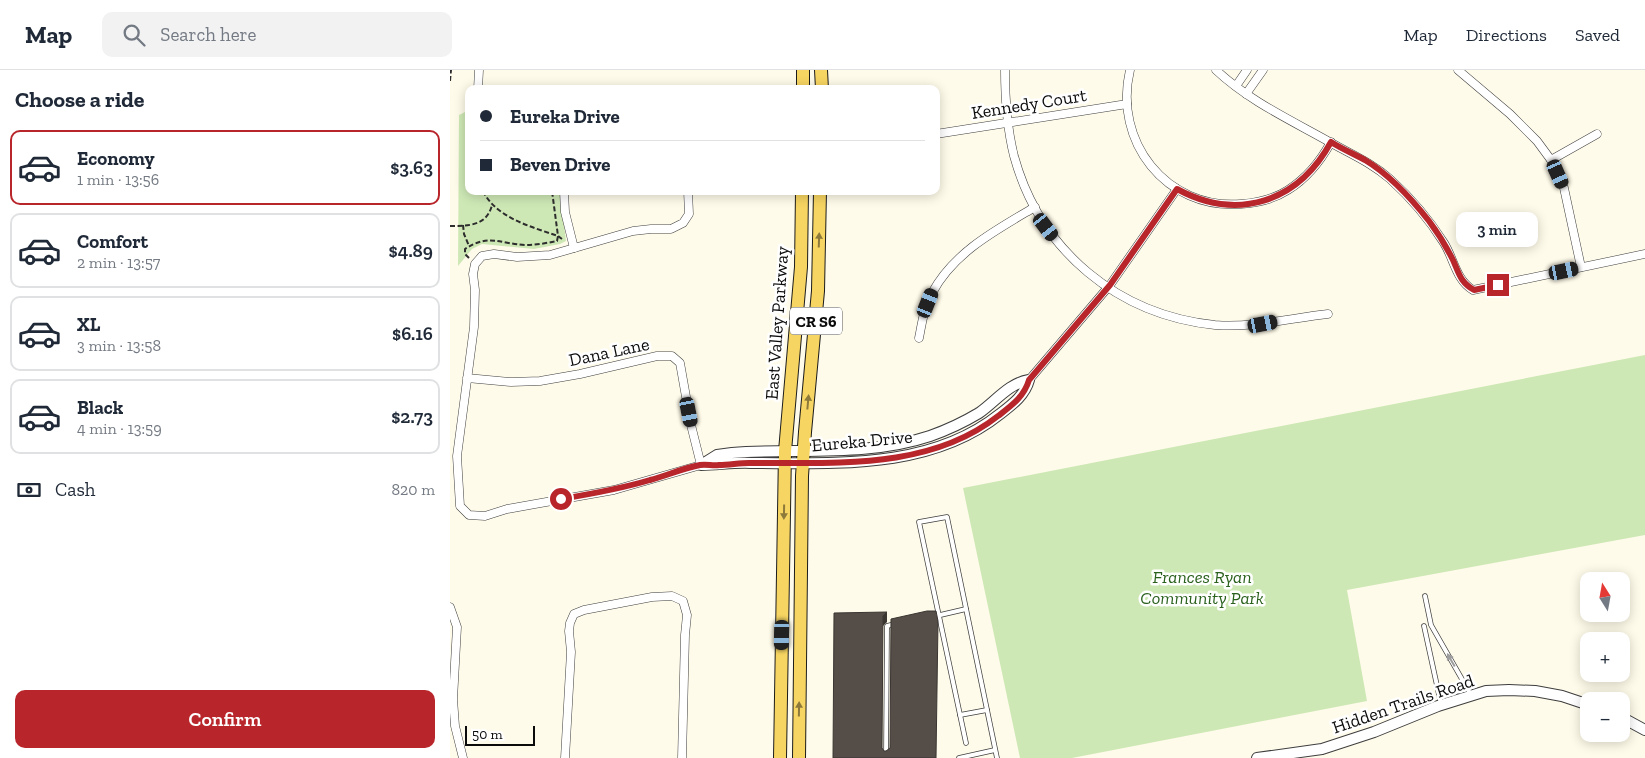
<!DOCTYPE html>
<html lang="en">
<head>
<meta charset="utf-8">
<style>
	:root { --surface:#fff; --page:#f2f2f3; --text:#1f2937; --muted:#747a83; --line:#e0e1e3; --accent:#b8262b }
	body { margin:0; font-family:"Zilla Slab",serif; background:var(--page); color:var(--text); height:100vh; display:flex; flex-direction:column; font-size:19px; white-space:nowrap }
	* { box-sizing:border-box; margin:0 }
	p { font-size:16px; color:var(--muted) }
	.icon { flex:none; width:28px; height:28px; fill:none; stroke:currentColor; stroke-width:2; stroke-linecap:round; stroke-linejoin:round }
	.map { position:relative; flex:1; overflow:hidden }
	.details { display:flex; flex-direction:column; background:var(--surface); width:450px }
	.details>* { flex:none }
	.banner { position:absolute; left:15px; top:15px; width:475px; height:110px; border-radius:10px; box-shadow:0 2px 12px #0003; display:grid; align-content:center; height:110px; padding:0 15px; background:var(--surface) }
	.needle { width:32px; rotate:349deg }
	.buttons { position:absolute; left:1130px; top:502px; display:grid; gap:10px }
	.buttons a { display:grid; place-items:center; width:50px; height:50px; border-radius:10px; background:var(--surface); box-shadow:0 2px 12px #0003; font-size:25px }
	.scale { position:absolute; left:15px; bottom:12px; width:70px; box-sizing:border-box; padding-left:5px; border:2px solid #0b0b0b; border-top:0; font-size:14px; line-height:18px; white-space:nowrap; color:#0b0b0b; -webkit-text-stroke:4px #fff; paint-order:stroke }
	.end { position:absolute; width:22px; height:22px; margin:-11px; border:6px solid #b8262b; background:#fff; box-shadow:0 0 0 2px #fff }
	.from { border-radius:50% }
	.bubble { position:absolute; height:35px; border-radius:10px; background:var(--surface); box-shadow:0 2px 12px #0003; font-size:16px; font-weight:600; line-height:35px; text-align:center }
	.car { position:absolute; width:15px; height:30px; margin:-15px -8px; border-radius:6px; box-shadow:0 0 4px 1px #0007; background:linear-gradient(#222 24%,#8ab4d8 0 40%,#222 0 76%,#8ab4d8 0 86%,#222 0) }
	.banner b { display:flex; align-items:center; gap:18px; height:48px; font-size:19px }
	.banner b+b { border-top:1px solid var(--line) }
	.banner i { width:12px; height:12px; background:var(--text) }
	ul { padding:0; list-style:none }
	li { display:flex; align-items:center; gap:15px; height:75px; margin:0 10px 8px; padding:0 5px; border:2px solid var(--line); border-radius:10px }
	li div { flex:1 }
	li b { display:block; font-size:19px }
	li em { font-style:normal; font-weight:600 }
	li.selected { border-color:var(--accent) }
	li>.icon { width:45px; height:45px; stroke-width:1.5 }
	h2 { padding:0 15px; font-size:22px; line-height:60px }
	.pay { display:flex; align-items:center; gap:12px; height:55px; padding:0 15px; font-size:19px }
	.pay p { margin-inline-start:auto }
	.primary-button { display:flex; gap:10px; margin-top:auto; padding:10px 15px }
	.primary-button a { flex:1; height:58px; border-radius:10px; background:var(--accent); color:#fff; font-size:20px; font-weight:600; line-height:58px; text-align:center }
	header { display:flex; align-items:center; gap:30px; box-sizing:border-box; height:70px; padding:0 25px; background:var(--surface); border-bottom:1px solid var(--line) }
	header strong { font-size:24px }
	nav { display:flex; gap:28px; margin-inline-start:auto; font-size:18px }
	.search { width:350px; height:45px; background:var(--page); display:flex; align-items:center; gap:12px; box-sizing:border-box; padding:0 18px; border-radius:10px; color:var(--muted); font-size:19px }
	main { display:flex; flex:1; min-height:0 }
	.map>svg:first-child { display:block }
</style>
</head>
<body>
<header>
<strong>Map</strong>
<div class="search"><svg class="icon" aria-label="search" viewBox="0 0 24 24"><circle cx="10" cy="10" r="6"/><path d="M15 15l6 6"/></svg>Search here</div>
<nav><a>Map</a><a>Directions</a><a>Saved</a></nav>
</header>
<main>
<section class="details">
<h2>Choose a ride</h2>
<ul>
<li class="selected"><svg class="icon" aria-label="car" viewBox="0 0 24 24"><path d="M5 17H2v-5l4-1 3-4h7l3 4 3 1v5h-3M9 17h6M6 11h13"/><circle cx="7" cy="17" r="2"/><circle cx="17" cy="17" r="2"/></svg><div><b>Economy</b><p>1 min · 13:56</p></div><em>$3.63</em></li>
<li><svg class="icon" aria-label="car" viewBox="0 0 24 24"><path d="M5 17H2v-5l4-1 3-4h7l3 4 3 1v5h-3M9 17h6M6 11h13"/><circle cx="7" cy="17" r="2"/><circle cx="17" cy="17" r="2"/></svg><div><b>Comfort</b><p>2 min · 13:57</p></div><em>$4.89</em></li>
<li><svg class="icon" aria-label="car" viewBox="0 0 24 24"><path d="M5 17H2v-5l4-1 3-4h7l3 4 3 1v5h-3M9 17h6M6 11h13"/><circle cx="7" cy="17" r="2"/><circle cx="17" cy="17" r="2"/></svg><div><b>XL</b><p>3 min · 13:58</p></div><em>$6.16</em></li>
<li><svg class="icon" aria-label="car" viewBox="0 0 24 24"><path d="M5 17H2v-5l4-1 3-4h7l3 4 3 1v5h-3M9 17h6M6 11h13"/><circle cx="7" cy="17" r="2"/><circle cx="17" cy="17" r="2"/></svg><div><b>Black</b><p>4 min · 13:59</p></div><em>$2.73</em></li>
</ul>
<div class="pay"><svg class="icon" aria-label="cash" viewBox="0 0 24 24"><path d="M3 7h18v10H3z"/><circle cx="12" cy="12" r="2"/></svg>Cash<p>820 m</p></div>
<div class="primary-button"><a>Confirm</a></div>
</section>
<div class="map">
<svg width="1195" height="688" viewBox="0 0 1195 688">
	<rect width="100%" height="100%" fill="#fffbea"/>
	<g fill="#cee8b5">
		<polygon points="17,41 19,41 19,121 110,121 116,171 110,174 84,179 32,174 22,179 8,196 9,45"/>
		<polygon points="1195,285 1195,465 897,520 917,631 622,688 570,688 513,418"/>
	</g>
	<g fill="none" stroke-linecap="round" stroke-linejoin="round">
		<defs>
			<g id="service">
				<polyline points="975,526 981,555 1021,625"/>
				<polyline points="486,546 516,539"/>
				<polyline points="974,556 991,634"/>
				<polyline points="510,645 537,640"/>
				<polyline points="516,673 469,452 497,447 547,688"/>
				<polyline points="436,688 437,556 445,554"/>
				<polyline points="509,688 545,680"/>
			</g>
			<g id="minor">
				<path d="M555,0c0,29 2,58 9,86 26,95 104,159 201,169 38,3 76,-7 113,-11"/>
				<path d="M680,0c-17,71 36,140 111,134 16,-1 33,-5 47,-14 19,-12 32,-28 43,-48"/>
				<path d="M766,0c34,32 79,52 119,75 20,11 38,19 55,34 21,19 39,40 54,64 10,16 12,37 29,47l172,-36"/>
				<polyline points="1008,0 1060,44 1087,71 1101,90 1114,118 1131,197"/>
				<polyline points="786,16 797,0"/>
				<polyline points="28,19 29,0"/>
				<polyline points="796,24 813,0"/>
				<polyline points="486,64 677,34"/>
				<polyline points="1101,90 1147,64"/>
				<polyline points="114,121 115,142 124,178"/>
				<path d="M469,268c3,-15 5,-31 13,-45 22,-41 64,-63 103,-86"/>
				<polyline points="17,308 61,312 90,311 130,304 207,286 222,286 230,293 241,355 251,395 164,420 57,439 35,446 19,445 10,436 7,386 24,257 25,220 23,204 25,194 32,186 44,184 67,187 100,185 183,161 201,159 221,159 233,153 239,144 238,121"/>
				<polyline points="579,310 660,215 727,119"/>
				<polyline points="0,537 7,557 3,629 5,656 13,688"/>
				<polyline points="115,688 121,582 119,561 120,553 124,544 134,540 202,527 222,526 233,531 237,545 235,565 232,688"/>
			</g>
			<g id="tertiary">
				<path d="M579,310c-4,15 -16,24 -29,34 -70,56 -165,49 -249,49 -17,-1 -33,2 -50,2l16,-10 15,-2c66,-5 135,4 198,-17 17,-6 34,-14 49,-23 16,-11 30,-30 50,-33z"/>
				<polyline points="1171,647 1195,660"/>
				<polyline points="807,688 872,679 924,662 988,636 1036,621 1059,620 1085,621 1112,626 1139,635"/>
			</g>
			<g id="primary">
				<polyline points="371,0 372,19"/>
				<polyline points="353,19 353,0"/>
				<polyline points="330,688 335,381 351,197 352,121"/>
				<polyline points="349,688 352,406 355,362 368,221 370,121"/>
			</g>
		</defs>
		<use href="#service" stroke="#3e3e3e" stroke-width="5.5"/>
		<use href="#minor" stroke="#3e3e3e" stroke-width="9"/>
		<use href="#tertiary" stroke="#3e3e3e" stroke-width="12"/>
		<use href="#primary" stroke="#1c1c1c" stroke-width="14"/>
		<g stroke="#2d2d2d" stroke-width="2" stroke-dasharray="5 2.5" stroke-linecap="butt">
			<polyline points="0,11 1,0"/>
			<path d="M33,121c13,27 49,36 75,45l4,3"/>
			<polyline points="13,155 14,164 19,176"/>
			<path d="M0,156c18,0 37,0 42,-21"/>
			<path d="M19,188l-4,-4v-5c25,-16 34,-5 61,-4 10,0 21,-2 31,-4l1,-5 -6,-45"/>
		</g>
		<use href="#service" stroke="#fff" stroke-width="4"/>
		<use href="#minor" stroke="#fff" stroke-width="8"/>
		<use href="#tertiary" stroke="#fff" stroke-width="10"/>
		<use href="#primary" stroke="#f7d562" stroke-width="12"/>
	</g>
	<polygon fill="#3b3632" points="437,542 437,552 433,556 433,546"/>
	<polygon fill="#544d48" stroke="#3b3632" points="477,541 486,541 488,551 486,688 383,688 384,543 437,542 433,546 432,678 434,681 436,681 440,678 441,549"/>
	<defs><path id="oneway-solid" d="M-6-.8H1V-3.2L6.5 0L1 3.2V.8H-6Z" transform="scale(1.25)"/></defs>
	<g fill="#8d7a3b">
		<use href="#oneway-solid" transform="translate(369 170) rotate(-88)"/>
		<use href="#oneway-solid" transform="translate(358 332) rotate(-85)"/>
		<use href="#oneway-solid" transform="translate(334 442) rotate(91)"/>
		<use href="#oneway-solid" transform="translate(349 639) rotate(-89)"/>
	</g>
	<use fill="#9d9d9d" href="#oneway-solid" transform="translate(1001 590) rotate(-120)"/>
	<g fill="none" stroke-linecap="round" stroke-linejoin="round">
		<path stroke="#b8262b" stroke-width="6" d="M111,429c30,-5 59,-10 89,-19 16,-4 33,-12 50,-15 7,-1 13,1 19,0 10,0 20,-2 30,-2 84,-1 179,8 249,-47 13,-10 26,-19 31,-36l81,-95 67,-96c61,33 121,13 154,-47 11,7 23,12 34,18 25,15 46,38 64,61 9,12 17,25 24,39 6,13 7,22 21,30l24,-5"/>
	</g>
	<g text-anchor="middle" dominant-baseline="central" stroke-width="5" stroke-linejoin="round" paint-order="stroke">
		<rect fill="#fff" stroke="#545454" stroke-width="1" x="340" y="237.5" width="52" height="27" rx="4"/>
		<g font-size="16" font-weight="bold" fill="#0b0b0b">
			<text x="366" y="251">CR S6</text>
		</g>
		<g font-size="18" fill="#0b0b0b" stroke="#fff">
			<text transform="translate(579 34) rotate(-9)">Kennedy Court</text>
			<text transform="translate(327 253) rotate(-86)">East Valley Parkway</text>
			<text transform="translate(159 282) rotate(-12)">Dana Lane</text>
			<text transform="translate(412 371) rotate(-5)">Eureka Drive</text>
			<text transform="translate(953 634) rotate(-19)">Hidden Trails Road</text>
		</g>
		<g font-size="18" font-style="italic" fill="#2a611d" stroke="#fff">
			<text x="752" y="507">Frances Ryan<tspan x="752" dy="21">Community Park</tspan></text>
		</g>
	</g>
</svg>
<div class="buttons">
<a><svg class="needle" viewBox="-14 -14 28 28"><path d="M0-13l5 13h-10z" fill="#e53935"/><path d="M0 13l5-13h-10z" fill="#747a83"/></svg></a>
<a>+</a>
<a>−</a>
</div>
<div class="scale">50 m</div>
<i class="end from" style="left:111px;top:429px"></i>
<i class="end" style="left:1048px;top:215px"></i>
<div class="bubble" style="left:1006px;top:142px;width:82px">3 min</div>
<i class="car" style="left:1108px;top:104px;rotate:156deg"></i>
<i class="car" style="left:596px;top:157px;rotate:143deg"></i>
<i class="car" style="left:1114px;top:201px;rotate:78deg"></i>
<i class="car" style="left:478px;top:233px;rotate:22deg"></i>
<i class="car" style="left:813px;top:254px;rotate:79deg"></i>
<i class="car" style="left:239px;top:342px;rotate:169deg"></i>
<i class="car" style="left:332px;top:565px;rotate:181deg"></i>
<div class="banner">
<b><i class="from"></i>Eureka Drive</b>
<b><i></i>Beven Drive</b>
</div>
</div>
</main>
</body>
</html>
